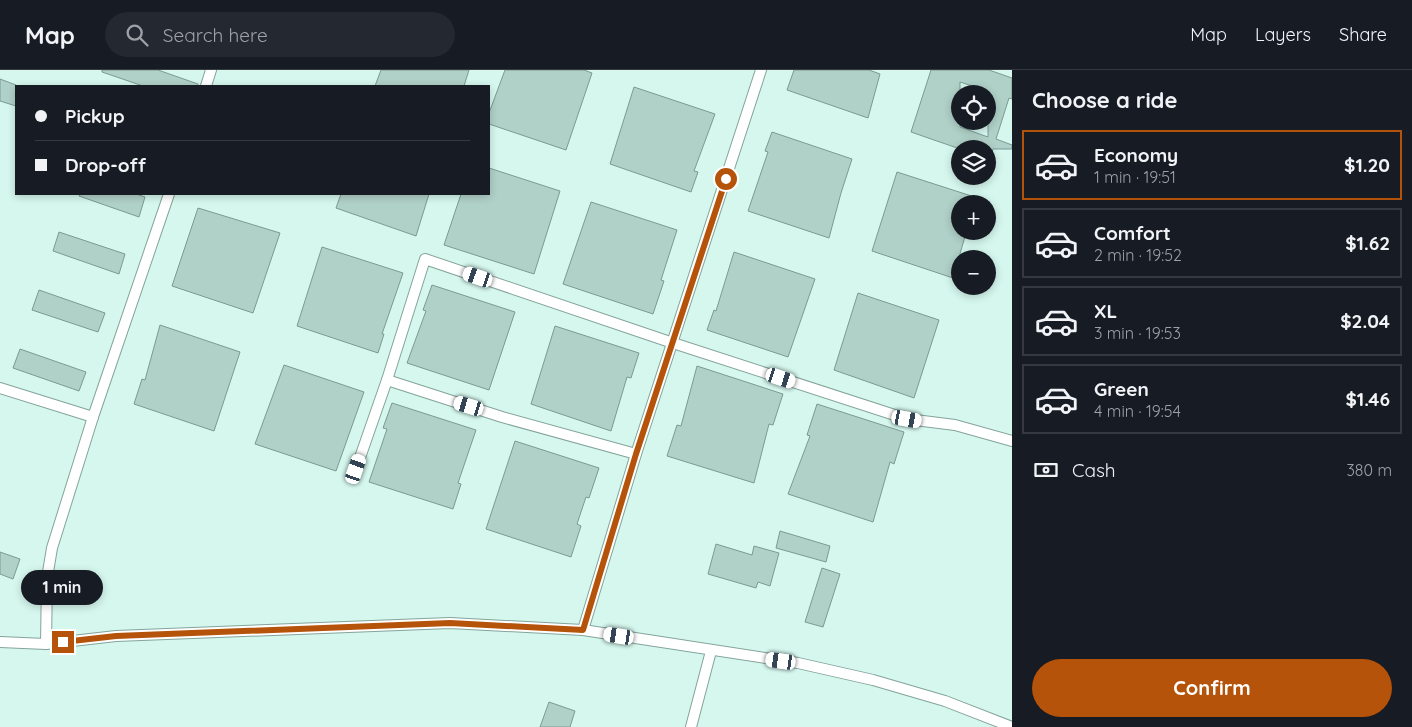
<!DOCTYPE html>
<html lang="en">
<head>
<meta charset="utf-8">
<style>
	:root { --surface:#171b24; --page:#242831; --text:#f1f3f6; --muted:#9ea1a6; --line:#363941; --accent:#b45309 }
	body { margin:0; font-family:Quicksand,sans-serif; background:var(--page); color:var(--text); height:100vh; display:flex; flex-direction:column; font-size:19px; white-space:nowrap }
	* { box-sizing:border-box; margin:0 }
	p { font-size:16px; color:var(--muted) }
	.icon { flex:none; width:28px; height:28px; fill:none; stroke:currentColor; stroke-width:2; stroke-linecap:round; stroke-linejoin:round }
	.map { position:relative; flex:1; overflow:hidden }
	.drawer { display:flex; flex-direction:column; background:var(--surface); width:400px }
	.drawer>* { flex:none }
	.hud { position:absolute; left:15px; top:15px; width:475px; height:110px; border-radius:0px; box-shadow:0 2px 8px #0003; display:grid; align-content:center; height:110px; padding:0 20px; background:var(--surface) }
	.fabs { position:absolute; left:951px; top:15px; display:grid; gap:10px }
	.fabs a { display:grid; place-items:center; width:45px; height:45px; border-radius:50%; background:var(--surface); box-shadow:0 2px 8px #0003; font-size:25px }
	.end { position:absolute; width:22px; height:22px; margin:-11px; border:6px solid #b45309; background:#fff; box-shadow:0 0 0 2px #fff }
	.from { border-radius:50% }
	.bubble { position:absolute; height:35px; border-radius:18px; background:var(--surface); box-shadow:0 2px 8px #0003; font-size:16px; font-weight:700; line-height:35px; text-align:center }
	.car { position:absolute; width:15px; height:30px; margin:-15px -8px; border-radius:6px; box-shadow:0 0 4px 1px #0007; background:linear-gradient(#fff 24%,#345 0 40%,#fff 0 76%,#345 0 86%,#fff 0) }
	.hud b { display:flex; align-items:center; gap:18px; height:48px; font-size:19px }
	.hud b+b { border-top:1px solid var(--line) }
	.hud i { width:12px; height:12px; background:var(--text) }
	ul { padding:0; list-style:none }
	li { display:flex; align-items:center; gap:15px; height:70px; margin:0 10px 8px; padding:0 10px; border:2px solid var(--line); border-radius:0px }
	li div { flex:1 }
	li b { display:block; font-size:19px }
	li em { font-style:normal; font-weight:700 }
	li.on { border-color:var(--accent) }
	li>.icon { width:45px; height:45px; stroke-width:1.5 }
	h2 { padding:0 20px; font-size:22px; line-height:60px }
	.pay { display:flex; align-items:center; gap:12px; height:55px; padding:0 20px; font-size:19px }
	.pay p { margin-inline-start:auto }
	.action { display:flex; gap:10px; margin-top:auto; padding:10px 20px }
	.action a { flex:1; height:58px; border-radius:30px; background:var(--accent); color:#fff; font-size:20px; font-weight:700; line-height:58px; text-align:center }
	header { display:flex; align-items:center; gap:30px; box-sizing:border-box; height:70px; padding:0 25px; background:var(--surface); border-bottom:1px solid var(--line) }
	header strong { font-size:24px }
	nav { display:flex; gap:28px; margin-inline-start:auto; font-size:18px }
	.search { width:350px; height:45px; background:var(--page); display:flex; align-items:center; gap:12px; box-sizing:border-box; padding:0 18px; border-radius:28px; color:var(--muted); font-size:19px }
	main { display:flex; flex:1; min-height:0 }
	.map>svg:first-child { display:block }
</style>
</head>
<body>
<header>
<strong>Map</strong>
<div class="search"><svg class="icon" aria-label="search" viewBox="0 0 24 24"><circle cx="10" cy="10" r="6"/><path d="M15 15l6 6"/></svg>Search here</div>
<nav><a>Map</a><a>Layers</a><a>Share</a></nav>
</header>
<main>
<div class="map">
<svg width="1012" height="657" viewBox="0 0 1012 657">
	<rect width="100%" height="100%" fill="#d5f7ee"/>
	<g fill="#b0d1c8" stroke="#7b9a92" fill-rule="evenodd">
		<polygon points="102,0 158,0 198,14 198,16 143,16 102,2"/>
		<polygon points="381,0 469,0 464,16 375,16"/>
		<polygon points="505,0 584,0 592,3 566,80 489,54 489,43"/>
		<polygon points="794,0 869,0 880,4 868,48 787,20"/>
		<path d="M931,0h58l23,8v21l-3,-1 -13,41 16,6v4h-19l-3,8 -2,-1v-7h-28l-49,-17zM960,12l28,9v46l-28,-10z"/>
		<polygon points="0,9 16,15 16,36 0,31"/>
		<polygon points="634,17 715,44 694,101 698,102 691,122 610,94"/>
		<polygon points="772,62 852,89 841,123 829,168 748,141 768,82 765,81"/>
		<polygon points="489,98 560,121 534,204 444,175 461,124 489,124"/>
		<polygon points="897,102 987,131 987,134 960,134 960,161 966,163 953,208 872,181"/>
		<polygon points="80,124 136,124 145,127 139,147 79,126"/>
		<polygon points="341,124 429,124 416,166 336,138"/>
		<polygon points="591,132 677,160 661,210 664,211 653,244 563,214"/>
		<polygon points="198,138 280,163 253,243 172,216"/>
		<polygon points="59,162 125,184 119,204 53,181"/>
		<polygon points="322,177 403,203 382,264 384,264 378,283 297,256"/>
		<polygon points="734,182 815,209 788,287 707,260 714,240 716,241"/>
		<polygon points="432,215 515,242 489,320 407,293 426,241 423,240"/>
		<polygon points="39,220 105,243 98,262 32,240"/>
		<polygon points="858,223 939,250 914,328 834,300"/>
		<polygon points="160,255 240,282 214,361 134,334 142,309 145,310"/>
		<polygon points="555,256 639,283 631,308 627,307 611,361 531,334"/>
		<polygon points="20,279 86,302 79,321 13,298"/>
		<polygon points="284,295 364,322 336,401 255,374"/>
		<polygon points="697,296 783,324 773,355 769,354 754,413 667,386 677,355 681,356"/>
		<polygon points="392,333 476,360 458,413 461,414 453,439 369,412 387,359 383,358"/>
		<polygon points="817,334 904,362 894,394 890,392 873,452 788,424 810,366 807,365"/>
		<polygon points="515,371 599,398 589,428 586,427 577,454 581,456 571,487 486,459"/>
		<polygon points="780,461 830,476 826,492 776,478"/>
		<polygon points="716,474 752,485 754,476 779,483 770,516 758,512 756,518 708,504"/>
		<polygon points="0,482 20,489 13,509 0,504"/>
		<polygon points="822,498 840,504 823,557 805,552"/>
		<polygon points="549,632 575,641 570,657 540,657"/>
	</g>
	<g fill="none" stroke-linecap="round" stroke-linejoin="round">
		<defs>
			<g id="service">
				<polyline points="206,16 211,0"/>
				<polyline points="387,310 502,347 636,384"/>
				<polyline points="0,318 93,347"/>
				<polyline points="356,399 387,310 425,189 673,273 907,349 955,355 1012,371"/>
				<polyline points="583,560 636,384 761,0"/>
				<polyline points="0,572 46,574 116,566 450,553 583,560 798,593 873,610 945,631 1012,657"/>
				<polyline points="46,574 47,508 52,478 93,347 169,124"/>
				<polyline points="691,657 711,581"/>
			</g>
		</defs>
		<use href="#service" stroke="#84a49b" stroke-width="12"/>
		<use href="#service" stroke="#fff" stroke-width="10"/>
	</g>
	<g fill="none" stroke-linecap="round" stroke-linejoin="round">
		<polyline stroke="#b45309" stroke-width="6" points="63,572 116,566 450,553 583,560 636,384 726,109"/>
	</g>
</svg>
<div class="fabs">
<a><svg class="icon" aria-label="locate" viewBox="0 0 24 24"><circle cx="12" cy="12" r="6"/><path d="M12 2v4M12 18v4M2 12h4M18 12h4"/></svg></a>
<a><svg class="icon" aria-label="layers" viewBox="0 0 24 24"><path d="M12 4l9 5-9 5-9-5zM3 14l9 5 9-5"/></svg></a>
<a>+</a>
<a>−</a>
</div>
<i class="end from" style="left:726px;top:109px"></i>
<i class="end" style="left:63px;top:572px"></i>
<div class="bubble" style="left:21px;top:500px;width:82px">1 min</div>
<i class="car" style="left:478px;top:207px;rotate:289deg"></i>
<i class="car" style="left:781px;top:308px;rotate:108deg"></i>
<i class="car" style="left:469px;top:336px;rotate:287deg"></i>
<i class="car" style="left:907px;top:349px;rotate:100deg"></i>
<i class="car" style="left:356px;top:399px;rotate:19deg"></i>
<i class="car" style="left:619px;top:566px;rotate:279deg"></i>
<i class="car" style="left:781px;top:591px;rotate:278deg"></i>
<div class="hud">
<b><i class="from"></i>Pickup</b>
<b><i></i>Drop-off</b>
</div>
</div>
<section class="drawer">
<h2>Choose a ride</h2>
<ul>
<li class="on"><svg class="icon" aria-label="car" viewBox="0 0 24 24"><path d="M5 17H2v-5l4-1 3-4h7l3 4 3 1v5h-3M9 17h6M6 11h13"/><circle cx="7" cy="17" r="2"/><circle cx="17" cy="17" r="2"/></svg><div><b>Economy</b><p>1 min · 19:51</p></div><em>$1.20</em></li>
<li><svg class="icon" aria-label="car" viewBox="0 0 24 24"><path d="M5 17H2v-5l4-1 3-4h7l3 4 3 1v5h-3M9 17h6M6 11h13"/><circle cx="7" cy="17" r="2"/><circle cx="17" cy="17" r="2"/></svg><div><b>Comfort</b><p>2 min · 19:52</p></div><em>$1.62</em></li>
<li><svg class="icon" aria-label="car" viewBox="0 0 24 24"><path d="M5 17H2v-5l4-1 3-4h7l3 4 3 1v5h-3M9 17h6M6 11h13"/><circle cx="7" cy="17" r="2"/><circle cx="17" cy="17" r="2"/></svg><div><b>XL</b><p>3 min · 19:53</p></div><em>$2.04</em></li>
<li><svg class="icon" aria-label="car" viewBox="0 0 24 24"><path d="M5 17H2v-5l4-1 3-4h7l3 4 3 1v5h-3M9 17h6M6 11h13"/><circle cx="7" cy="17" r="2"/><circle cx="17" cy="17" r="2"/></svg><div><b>Green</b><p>4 min · 19:54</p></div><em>$1.46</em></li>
</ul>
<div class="pay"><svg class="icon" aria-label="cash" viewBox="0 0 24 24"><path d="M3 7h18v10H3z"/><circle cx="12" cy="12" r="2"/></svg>Cash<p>380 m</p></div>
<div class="action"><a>Confirm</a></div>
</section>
</main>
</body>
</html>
